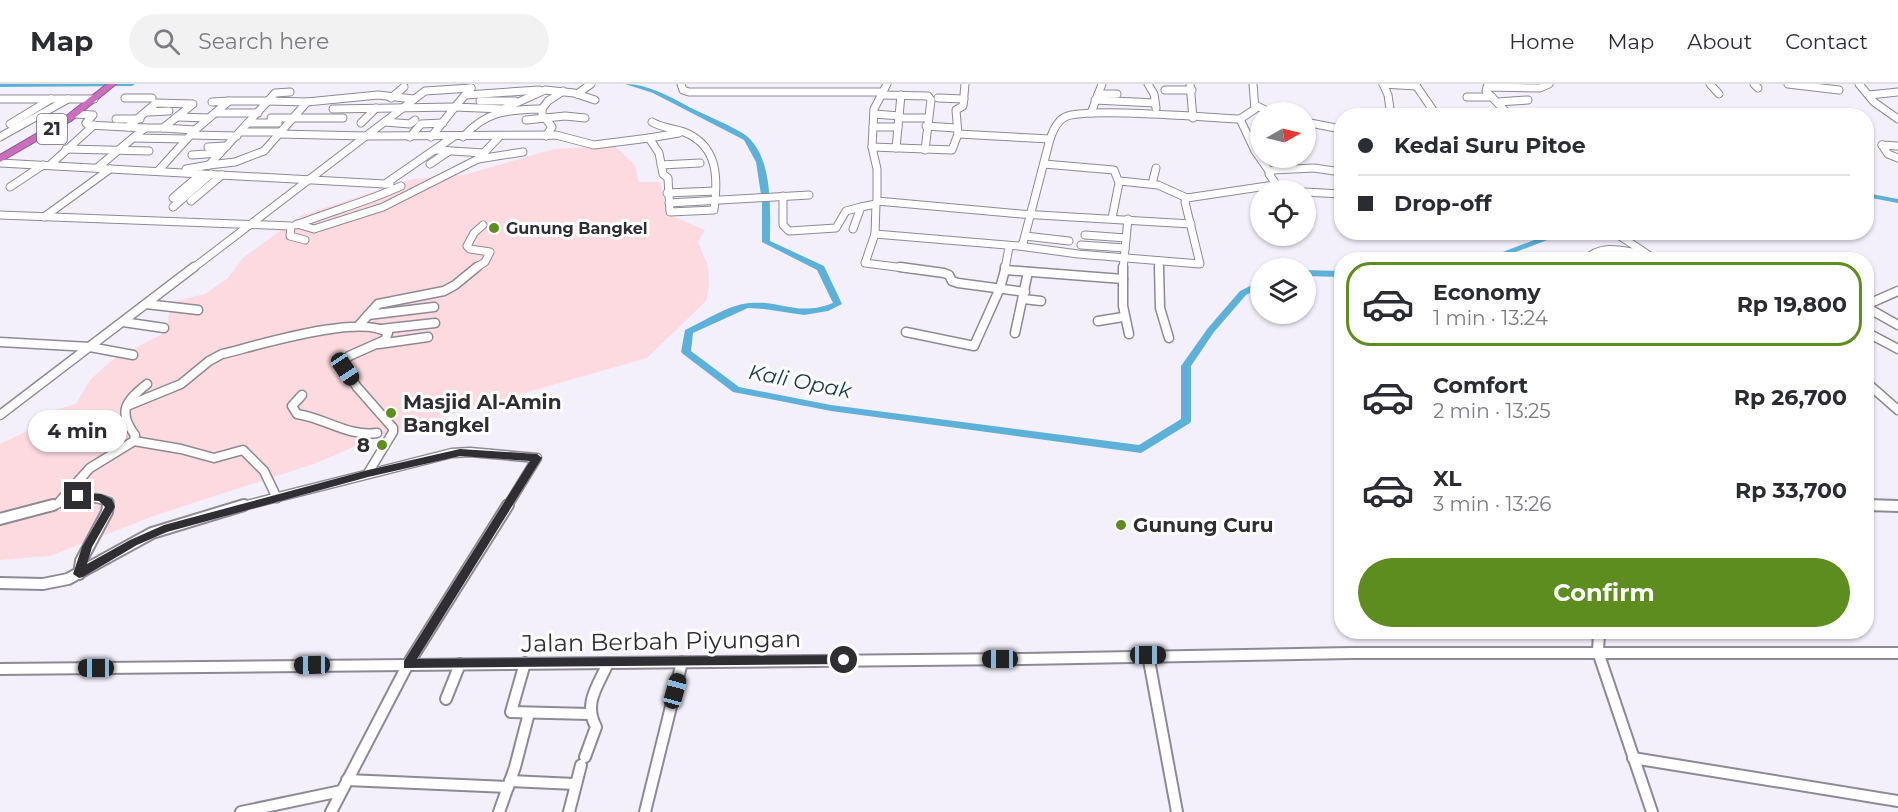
<!DOCTYPE html>
<html lang="en">
<head>
<meta charset="utf-8">
<style>
	:root { --surface:#fff; --page:#f2f2f3; --text:#2b2b33; --muted:#7c7c81; --line:#e1e1e2; --accent:#5d8c1f }
	body { margin:0; font-family:Montserrat,sans-serif; background:var(--page); color:var(--text); height:100vh; display:flex; flex-direction:column; font-size:22px; white-space:nowrap }
	* { box-sizing:border-box; margin:0 }
	p { font-size:20px; color:var(--muted) }
	.icon { flex:none; width:33px; height:33px; fill:none; stroke:currentColor; stroke-width:2; stroke-linecap:round; stroke-linejoin:round }
	.map { position:relative; flex:1; overflow:hidden }
	.drawer { position:absolute; left:1334px; top:168px; width:540px; height:387px; display:flex; flex-direction:column; background:var(--surface); border-radius:24px; box-shadow:0 2px 4px #0004 }
	.drawer>* { flex:none }
	.top-card { position:absolute; left:1334px; top:24px; width:540px; height:132px; border-radius:24px; box-shadow:0 2px 4px #0004; display:grid; align-content:center; height:132px; padding:0 24px; background:var(--surface) }
	.needle { width:39px; rotate:82deg }
	.controls { position:absolute; left:1250px; top:18px; display:grid; gap:12px }
	.controls a { display:grid; place-items:center; width:66px; height:66px; border-radius:50%; background:var(--surface); box-shadow:0 2px 4px #0004; font-size:30px }
	.end { position:absolute; width:27px; height:27px; margin:-14px; border:8px solid #2f2e32; background:#fff; box-shadow:0 0 0 3px #fff }
	.from { border-radius:50% }
	.bubble { position:absolute; height:42px; border-radius:21px; background:var(--surface); box-shadow:0 2px 4px #0004; font-size:20px; font-weight:700; line-height:42px; text-align:center }
	.car { position:absolute; width:18px; height:36px; margin:-18px -9px; border-radius:8px; box-shadow:0 0 4px 2px #0007; background:linear-gradient(#222 24%,#8ab4d8 0 40%,#222 0 76%,#8ab4d8 0 86%,#222 0) }
	.top-card b { display:flex; align-items:center; gap:21px; height:57px; font-size:22px }
	.top-card b+b { border-top:2px solid var(--line) }
	.top-card i { width:15px; height:15px; background:var(--text) }
	ul { padding:10px 0 0; list-style:none }
	li { display:flex; align-items:center; gap:18px; height:84px; margin:0 12px 9px; padding:0 12px; border:3px solid transparent; border-radius:24px }
	li div { flex:1 }
	li b { display:block; font-size:22px }
	li em { font-style:normal; font-weight:700 }
	li.active { border-color:var(--accent) }
	li>.icon { width:54px; height:54px; stroke-width:1.5 }
	.cta { display:flex; gap:12px; margin-top:auto; padding:12px 24px }
	.cta a { flex:1; height:69px; border-radius:36px; background:var(--accent); color:#fff; font-size:24px; font-weight:700; line-height:69px; text-align:center }
	header { display:flex; align-items:center; gap:36px; box-sizing:border-box; height:84px; padding:0 30px; background:var(--surface); border-bottom:2px solid var(--line) }
	header strong { font-size:28px }
	nav { display:flex; gap:33px; margin-inline-start:auto; font-size:21px }
	.search { width:420px; height:54px; background:var(--page); display:flex; align-items:center; gap:15px; box-sizing:border-box; padding:0 21px; border-radius:33px; color:var(--muted); font-size:22px }
	.map>svg:first-child { display:block }
</style>
</head>
<body>
<header>
<strong>Map</strong>
<div class="search"><svg class="icon" aria-label="search" viewBox="0 0 24 24"><circle cx="10" cy="10" r="6"/><path d="M15 15l6 6"/></svg>Search here</div>
<nav><a>Home</a><a>Map</a><a>About</a><a>Contact</a></nav>
</header>
<div class="map">
<svg width="1898" height="728" viewBox="0 0 1898 728">
	<rect width="100%" height="100%" fill="#f3f0fb"/>
	<polygon fill="#fcdae0" points="615,62 635,81 639,98 660,98 667,130 705,146 698,158 708,182 709,203 706,217 647,274 434,335 372,355 314,380 159,430 50,472 0,476 0,360 46,338 52,327 76,320 90,296 111,277 166,248 171,218 205,210 228,194 243,174 300,132 413,95 464,91 554,65"/>
	<g fill="none" stroke-linecap="round" stroke-linejoin="round">
		<g fill="#5db1d9" fill-rule="evenodd">
			<polygon points="0,0 135,0 132,2 0,3"/>
			<path d="M625,0c23,0 44,12 64,23 12,6 55,24 61,32 23,24 20,71 20,102l54,25 18,38 -14,7 -24,4 -40,-6 -16,-1 -55,25 -2,18 48,36 92,18 308,40 42,-26v-53l27,-38 32,-37 20,-10v7l-14,7 -32,37 -23,34v55l-1,2 -49,30 -310,-42 -98,-19 -50,-38 -2,-2 4,-22c20,-9 42,-25 65,-27 32,-3 47,14 83,0l-16,-33 -55,-28v-41l-6,-39 -12,-22 -91,-47z"/>
			<polygon points="1866,109 1898,115 1898,119 1866,113"/>
			<polygon points="1555,148 1568,148 1495,176 1482,176"/>
			<polygon points="1305,186 1341,187 1341,193 1305,192"/>
		</g>
		<defs>
			<g id="minor-far2">
				<polyline points="681,0 683,6 689,8 883,8"/>
				<polyline points="887,0 874,25 872,63 877,85 877,117 1021,130 1191,140"/>
				<polyline points="1148,0 1154,10 1156,24"/>
				<polyline points="1190,0 1193,34"/>
				<polyline points="1383,0 1416,2"/>
				<polyline points="1383,0 1388,11 1391,32"/>
				<polyline points="1415,0 1437,32"/>
				<polyline points="1710,0 1719,10"/>
				<polyline points="1754,0 1758,4"/>
				<polyline points="1788,0 1839,6"/>
				<polyline points="1859,0 1874,18 1898,35"/>
				<path d="M471,4l-46,3 -59,45 190,-1 38,10 55,-7 10,15 4,21 5,4 2,34 44,-2c4,-31 5,-64 -30,-78 -11,-4 -22,-4 -32,-10"/>
				<polyline points="471,4 455,23 503,25 545,6 574,9 595,16"/>
				<polyline points="1165,6 1192,6"/>
				<polyline points="577,10 591,0"/>
				<polyline points="1098,10 1117,10"/>
				<polyline points="466,11 539,6"/>
				<polyline points="881,11 928,12 931,16 925,66"/>
				<polyline points="1869,11 1898,8"/>
				<polyline points="1467,13 1492,13"/>
				<polyline points="125,14 152,14"/>
				<polyline points="391,14 404,3"/>
				<polyline points="938,14 964,15"/>
				<polyline points="0,15 94,15"/>
				<polyline points="1095,16 1155,19"/>
				<polyline points="268,17 275,9 290,8"/>
				<polyline points="480,17 515,17"/>
				<polyline points="307,18 378,11 413,15"/>
				<polyline points="1497,18 1528,16"/>
				<polyline points="1255,21 1269,28"/>
				<polyline points="333,25 455,23 431,53"/>
				<polyline points="542,25 548,17 563,7"/>
				<polyline points="148,28 169,27"/>
				<polyline points="216,29 258,29"/>
				<polyline points="1091,29 1102,0"/>
				<polyline points="75,30 93,31 86,39 88,41 145,44 97,84"/>
				<polyline points="874,30 900,32"/>
				<polyline points="1510,32 1486,7 1487,3 1540,4 1549,0"/>
				<polyline points="177,33 209,34"/>
				<polyline points="271,34 343,34"/>
				<polyline points="899,34 927,34"/>
				<polyline points="116,35 140,35"/>
				<polyline points="1240,35 1255,67 1269,87"/>
				<polyline points="526,36 565,32 585,34"/>
				<polyline points="385,38 410,40 415,36"/>
				<polyline points="1305,38 1341,45"/>
				<polyline points="248,39 278,39"/>
				<polyline points="361,39 376,24"/>
				<polyline points="10,40 51,15"/>
				<polyline points="926,42 956,44"/>
				<polyline points="128,43 156,19 193,20 163,44 145,44"/>
				<polyline points="873,43 898,43"/>
				<polyline points="163,44 195,46 229,17 212,18"/>
				<polyline points="240,48 281,48"/>
				<polyline points="958,50 1050,55"/>
				<polyline points="191,51 237,52"/>
				<polyline points="0,53 68,15"/>
				<polyline points="410,53 421,40 443,39"/>
				<path d="M463,53c24,-27 45,-27 79,-28v5l10,13 -6,9"/>
				<polyline points="133,54 187,55"/>
				<polyline points="649,54 679,49"/>
				<polyline points="1882,61 1888,70 1898,74"/>
				<polyline points="1882,61 1898,62"/>
				<polyline points="208,63 227,62"/>
				<polyline points="872,63 952,66 958,50 956,26 963,22 965,0"/>
				<polyline points="896,64 901,11"/>
				<polyline points="66,65 149,67"/>
				<polyline points="436,66 484,69"/>
				<polyline points="192,71 220,69"/>
				<polyline points="478,75 523,68"/>
				<polyline points="0,79 385,100"/>
				<polyline points="430,80 449,67"/>
				<polyline points="1044,80 1114,86 1119,99 1112,134"/>
				<polyline points="50,81 94,41"/>
				<polyline points="209,81 235,78 264,67 307,18 268,17"/>
				<polyline points="661,81 700,79"/>
				<polyline points="186,85 209,81 268,17 229,17"/>
				<polyline points="158,87 195,46"/>
				<polyline points="1120,97 1158,101 1187,114"/>
				<polyline points="390,100 385,100 453,53"/>
				<polyline points="1152,100 1156,84"/>
				<polyline points="10,103 43,81"/>
				<polyline points="1305,108 1341,110"/>
				<polyline points="667,109 715,107"/>
				<polyline points="783,112 783,141 789,147 836,144 846,127 861,123"/>
				<polyline points="173,114 201,90"/>
				<polyline points="191,117 222,91"/>
				<polyline points="669,119 809,111"/>
				<polyline points="876,120 875,150 865,179 912,185"/>
				<polyline points="173,123 211,90"/>
				<polyline points="0,131 291,142 290,152 305,156"/>
				<polyline points="44,133 110,85"/>
				<polyline points="297,140 314,145 383,123 478,75 499,53"/>
				<path d="M296,141c35,-14 71,-23 105,-39"/>
				<polyline points="853,145 861,123 876,120 877,117"/>
				<polyline points="1614,148 1656,176"/>
				<path d="M875,150l144,12 4,-3 27,-104c3,-9 7,-18 15,-22 21,-10 145,1 175,2l15,-10 -2,-25"/>
				<polyline points="1085,151 1126,154"/>
				<polyline points="1025,152 1069,157"/>
				<polyline points="1081,161 1125,164"/>
				<polyline points="1019,162 1078,170 1200,180 1185,118 1187,114 1274,101 1276,100 1269,90 1273,86 1314,84 1341,88"/>
				<path d="M1585,176c18,-18 38,-8 61,-6"/>
				<polyline points="1159,177 1159,185"/>
				<polyline points="192,185 366,52 279,50"/>
				<polyline points="474,185 485,178 490,168 470,165 467,162 474,149 483,141"/>
				<polyline points="1005,185 1009,163"/>
				<polyline points="1123,185 1128,135"/>
			</g>
			<g id="minor-far1">
				<polyline points="900,183 944,189 949,191 952,197 958,199 1025,208"/>
				<polyline points="1123,183 1123,222 1129,250"/>
				<polyline points="1159,183 1160,224 1169,254"/>
				<polyline points="1005,186 1005,183"/>
				<polyline points="1023,215 1041,217"/>
				<polyline points="146,220 198,226"/>
				<polyline points="1866,221 1898,207"/>
				<polyline points="1866,223 1898,241"/>
				<polyline points="368,231 434,223"/>
				<polyline points="1098,237 1123,233"/>
				<polyline points="123,238 164,244"/>
				<polyline points="360,240 378,220 444,207 455,201 477,183"/>
				<polyline points="381,245 435,239"/>
				<polyline points="906,248 974,262 1000,204 1005,186 1123,195"/>
				<polyline points="1866,248 1898,265"/>
				<polyline points="1015,249 1028,188"/>
				<polyline points="0,258 90,263 133,271"/>
				<polyline points="379,260 428,253"/>
				<polyline points="1866,298 1898,326"/>
				<path d="M302,311l-10,11 5,8c28,4 51,23 80,19"/>
				<path d="M127,322l54,-22 28,-23 13,-7c34,-8 139,-41 166,-21l-3,7 -36,16 -7,8 15,23 36,41v4l-25,41"/>
				<polyline points="0,331 194,183"/>
				<polyline points="134,357 181,365 214,374 243,366 264,387 277,414"/>
				<path d="M60,417l30,-33 44,-27 1,-6c-18,-24 -9,-34 12,-51"/>
				<polyline points="1866,421 1898,422"/>
				<path d="M49,423c21,-8 38,-14 60,-5l-1,5"/>
				<polyline points="239,423 452,369 470,368 537,374 507,423"/>
			</g>
			<g id="minor">
				<polyline points="1867,421 1898,422"/>
				<polyline points="0,435 53,421"/>
				<polyline points="79,490 81,477 107,428 108,421"/>
				<polyline points="0,499 43,500 68,495 152,449 244,421"/>
				<polyline points="1599,548 1598,568 1652,728"/>
				<polyline points="1148,571 1177,728"/>
				<polyline points="525,579 511,628 589,630"/>
				<polyline points="0,585 1023,575 1351,569 1898,569"/>
				<polyline points="446,615 460,580"/>
				<path d="M585,673l11,-30c-13,-24 2,-41 12,-64"/>
				<polyline points="1633,674 1898,717"/>
				<polyline points="347,696 508,703"/>
				<polyline points="510,697 575,700"/>
				<polyline points="241,728 341,707"/>
				<polyline points="331,728 408,580 508,421"/>
				<polyline points="499,728 515,683 529,629"/>
				<polyline points="569,728 581,681"/>
				<polyline points="645,728 682,578"/>
			</g>
			<polygon id="highway" points="107,0 116,0 71,37 0,78 0,71 65,33"/>
		</defs>
		<use href="#minor-far2" stroke="#8d8a94" stroke-width="9"/>
		<use href="#minor-far1" stroke="#8d8a94" stroke-width="11"/>
		<use href="#minor" stroke="#8d8a94" stroke-width="14"/>
		<use href="#highway" stroke="#94588d" stroke-width="2"/>
		<use href="#minor-far2" stroke="#fff" stroke-width="7"/>
		<use href="#minor-far1" stroke="#fff" stroke-width="8"/>
		<use href="#minor" stroke="#fff" stroke-width="10"/>
		<use href="#highway" fill="#ca6fbe" fill-rule="evenodd"/>
	</g>
	<polygon fill="#2f2e32" points="460,365 537,370 542,374 417,575 844,571 850,576 848,580 404,584 404,577 530,377 460,372 368,393 167,448 137,461 83,493 79,494 73,490 82,463 105,423 99,417 74,415 74,410 101,410 112,415 115,423 92,463 87,480 130,456 164,441 368,386"/>
	<g fill="#5d8c1f" stroke="#fff" stroke-width="2">
		<circle cx="494" cy="144" r="6"/>
		<circle cx="391" cy="329" r="6"/>
		<circle cx="382" cy="361" r="6"/>
		<circle cx="1121" cy="441" r="6"/>
	</g>
	<g text-anchor="middle" dominant-baseline="central" stroke-width="6" stroke-linejoin="round" paint-order="stroke">
		<g font-size="16" font-weight="bold" fill="#2f2e32" stroke="#fff" text-anchor="start">
			<text x="506" y="144">Gunung Bangkel</text>
		</g>
		<rect fill="#fff" stroke="#6d6d70" stroke-width="1.5" x="37" y="30" width="30" height="30" rx="4.5"/>
		<g font-size="18" font-weight="bold" fill="#2f2e32">
			<text x="52" y="45">21</text>
		</g>
		<g font-size="20" font-weight="bold" fill="#2f2e32" stroke="#fff" text-anchor="start">
			<text x="403" y="318">Masjid Al-Amin<tspan x="403" dy="23">Bangkel</tspan></text>
			<text x="370" y="361" text-anchor="end">8</text>
			<text x="1133" y="441">Gunung Curu</text>
		</g>
		<g font-size="21" font-style="italic" fill="#163b4c" stroke="#fff">
			<text transform="translate(800 297) rotate(11)">Kali Opak</text>
		</g>
		<g font-size="24" fill="#2f2e32" stroke="#fff">
			<text transform="translate(661 557) rotate(-1)">Jalan Berbah Piyungan</text>
		</g>
	</g>
</svg>
<div class="controls">
<a><svg class="needle" viewBox="-14 -14 28 28"><path d="M0-13l5 13h-10z" fill="#e53935"/><path d="M0 13l5-13h-10z" fill="#7c7c81"/></svg></a>
<a><svg class="icon" aria-label="locate" viewBox="0 0 24 24"><circle cx="12" cy="12" r="6"/><path d="M12 2v4M12 18v4M2 12h4M18 12h4"/></svg></a>
<a><svg class="icon" aria-label="layers" viewBox="0 0 24 24"><path d="M12 4l9 5-9 5-9-5zM3 14l9 5 9-5"/></svg></a>
</div>
<i class="end from" style="left:844px;top:576px"></i>
<i class="end" style="left:78px;top:412px"></i>
<div class="bubble" style="left:28px;top:326px;width:99px">4 min</div>
<i class="car" style="left:345px;top:285px;rotate:146deg"></i>
<i class="car" style="left:1148px;top:571px;rotate:90deg"></i>
<i class="car" style="left:1000px;top:575px;rotate:270deg"></i>
<i class="car" style="left:312px;top:581px;rotate:269deg"></i>
<i class="car" style="left:96px;top:584px;rotate:270deg"></i>
<i class="car" style="left:675px;top:607px;rotate:15deg"></i>
<div class="top-card">
<b><i class="from"></i>Kedai Suru Pitoe</b>
<b><i></i>Drop-off</b>
</div>
<section class="drawer">
<ul>
<li class="active"><svg class="icon" aria-label="car" viewBox="0 0 24 24"><path d="M5 17H2v-5l4-1 3-4h7l3 4 3 1v5h-3M9 17h6M6 11h13"/><circle cx="7" cy="17" r="2"/><circle cx="17" cy="17" r="2"/></svg><div><b>Economy</b><p>1 min · 13:24</p></div><em>Rp 19,800</em></li>
<li><svg class="icon" aria-label="car" viewBox="0 0 24 24"><path d="M5 17H2v-5l4-1 3-4h7l3 4 3 1v5h-3M9 17h6M6 11h13"/><circle cx="7" cy="17" r="2"/><circle cx="17" cy="17" r="2"/></svg><div><b>Comfort</b><p>2 min · 13:25</p></div><em>Rp 26,700</em></li>
<li><svg class="icon" aria-label="car" viewBox="0 0 24 24"><path d="M5 17H2v-5l4-1 3-4h7l3 4 3 1v5h-3M9 17h6M6 11h13"/><circle cx="7" cy="17" r="2"/><circle cx="17" cy="17" r="2"/></svg><div><b>XL</b><p>3 min · 13:26</p></div><em>Rp 33,700</em></li>
</ul>
<div class="cta"><a>Confirm</a></div>
</section>
</div>
</body>
</html>
